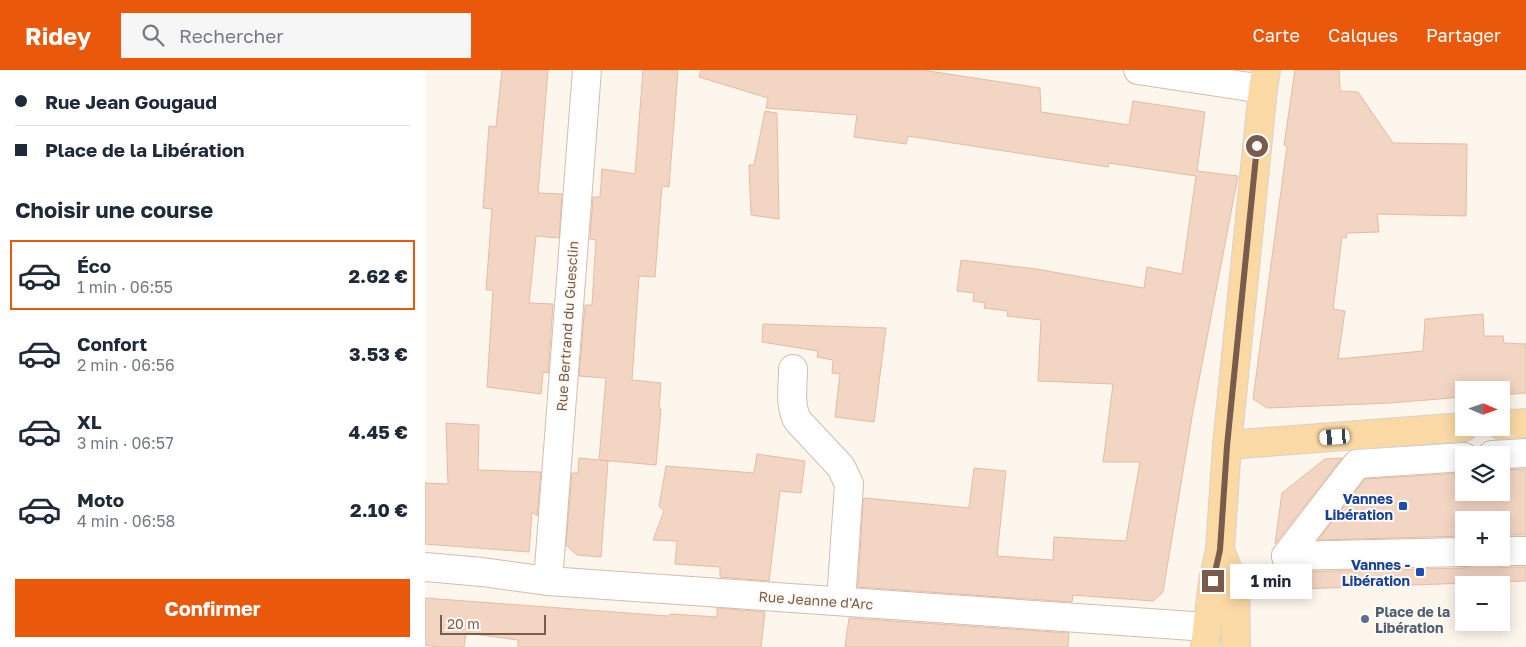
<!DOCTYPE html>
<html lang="fr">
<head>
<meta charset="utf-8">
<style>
	:root { --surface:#fff; --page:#f6f6f7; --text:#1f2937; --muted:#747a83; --line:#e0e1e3; --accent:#ea580c }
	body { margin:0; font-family:"Golos Text",sans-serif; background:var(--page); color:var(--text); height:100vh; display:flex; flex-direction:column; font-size:19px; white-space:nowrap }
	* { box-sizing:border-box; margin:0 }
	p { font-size:16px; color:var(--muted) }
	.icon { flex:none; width:28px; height:28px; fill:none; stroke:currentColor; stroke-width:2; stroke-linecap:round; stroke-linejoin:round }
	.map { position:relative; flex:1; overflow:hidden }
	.details { display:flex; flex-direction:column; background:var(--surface); width:425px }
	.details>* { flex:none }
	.guide { display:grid; align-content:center; height:110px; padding:0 15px; background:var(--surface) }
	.needle { width:32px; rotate:92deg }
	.tools { position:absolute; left:1030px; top:311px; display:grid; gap:10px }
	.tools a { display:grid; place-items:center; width:55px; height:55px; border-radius:0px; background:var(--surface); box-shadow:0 2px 12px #0003; font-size:25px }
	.scale { position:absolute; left:15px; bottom:12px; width:106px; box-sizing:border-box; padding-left:5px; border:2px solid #7a5c4d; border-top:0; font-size:14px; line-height:18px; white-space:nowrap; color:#7a5c4d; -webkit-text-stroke:4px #fffaf3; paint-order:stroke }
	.end { position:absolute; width:22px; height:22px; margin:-11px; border:6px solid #7a5c4d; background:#fff; box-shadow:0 0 0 2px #fff }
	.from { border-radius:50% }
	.bubble { position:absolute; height:35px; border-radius:0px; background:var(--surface); box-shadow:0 2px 12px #0003; font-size:16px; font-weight:700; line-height:35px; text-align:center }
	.car { position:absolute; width:15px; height:30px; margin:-15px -8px; border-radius:6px; box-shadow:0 0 4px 1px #0007; background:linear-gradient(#fff 24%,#345 0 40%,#fff 0 76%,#345 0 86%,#fff 0) }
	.guide b { display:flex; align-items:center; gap:18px; height:48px; font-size:19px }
	.guide b+b { border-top:1px solid var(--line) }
	.guide i { width:12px; height:12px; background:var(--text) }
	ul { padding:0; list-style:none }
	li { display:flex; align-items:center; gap:15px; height:70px; margin:0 10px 8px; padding:0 5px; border:2px solid transparent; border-radius:0px }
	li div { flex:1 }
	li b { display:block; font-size:19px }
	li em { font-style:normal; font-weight:700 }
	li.active { border-color:var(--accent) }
	li>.icon { width:45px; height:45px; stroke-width:1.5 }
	h2 { padding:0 15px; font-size:22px; line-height:60px }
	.cta { display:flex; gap:10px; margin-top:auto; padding:10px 15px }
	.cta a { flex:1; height:58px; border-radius:0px; background:var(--accent); color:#fff; font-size:20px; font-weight:700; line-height:58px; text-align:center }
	header { display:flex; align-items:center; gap:30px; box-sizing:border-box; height:70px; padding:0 25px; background:var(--accent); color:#fff }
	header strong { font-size:24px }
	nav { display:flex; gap:28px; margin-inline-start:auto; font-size:18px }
	.search { width:350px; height:45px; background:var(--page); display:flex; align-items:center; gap:12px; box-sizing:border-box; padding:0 18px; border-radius:0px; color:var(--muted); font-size:19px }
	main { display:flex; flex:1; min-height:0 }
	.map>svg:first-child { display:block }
</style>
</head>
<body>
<header>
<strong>Ridey</strong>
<div class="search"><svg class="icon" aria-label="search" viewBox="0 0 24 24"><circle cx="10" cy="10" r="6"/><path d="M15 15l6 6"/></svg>Rechercher</div>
<nav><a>Carte</a><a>Calques</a><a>Partager</a></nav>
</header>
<main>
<section class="details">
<div class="guide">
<b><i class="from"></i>Rue Jean Gougaud</b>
<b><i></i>Place de la Libération</b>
</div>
<h2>Choisir une course</h2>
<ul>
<li class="active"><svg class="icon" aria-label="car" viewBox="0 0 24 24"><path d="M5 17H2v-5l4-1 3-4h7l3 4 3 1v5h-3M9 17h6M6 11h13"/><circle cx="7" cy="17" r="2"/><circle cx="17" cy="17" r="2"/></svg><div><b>Éco</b><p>1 min · 06:55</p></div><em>2.62 €</em></li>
<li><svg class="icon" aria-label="car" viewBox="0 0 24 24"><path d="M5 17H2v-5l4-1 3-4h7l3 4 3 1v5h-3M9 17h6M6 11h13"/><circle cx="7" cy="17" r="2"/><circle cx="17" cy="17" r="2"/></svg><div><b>Confort</b><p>2 min · 06:56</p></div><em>3.53 €</em></li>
<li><svg class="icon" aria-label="car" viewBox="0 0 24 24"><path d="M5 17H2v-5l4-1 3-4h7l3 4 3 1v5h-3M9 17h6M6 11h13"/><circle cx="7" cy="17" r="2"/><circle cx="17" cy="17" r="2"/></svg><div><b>XL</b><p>3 min · 06:57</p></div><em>4.45 €</em></li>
<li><svg class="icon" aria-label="car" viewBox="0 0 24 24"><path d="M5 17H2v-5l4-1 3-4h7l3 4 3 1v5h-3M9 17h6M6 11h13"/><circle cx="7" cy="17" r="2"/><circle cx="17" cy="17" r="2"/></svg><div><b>Moto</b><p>4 min · 06:58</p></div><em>2.10 €</em></li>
</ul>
<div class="cta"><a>Confirmer</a></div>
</section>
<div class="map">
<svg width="1101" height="577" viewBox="0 0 1101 577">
	<rect width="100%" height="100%" fill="#fdf6ec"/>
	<g fill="#f3d5c3" stroke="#e6bba3">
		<polygon points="77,0 123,0 113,123 137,124 134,168 111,166 104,233 128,234 123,303 118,302 116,324 62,317 68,220 61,220 67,139 58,138 64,56 71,57"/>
		<polygon points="218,0 253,0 244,117 237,116 230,207 214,206 207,310 236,313 234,339 236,339 231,395 175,390 183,391 176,487 152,485 141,475 147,403 153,403 154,388 174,390 181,308 154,306 160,235 167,235 171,170 165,169 168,127 175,127 177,99 210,104"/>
		<polygon points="276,0 497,0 615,18 616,42 704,55 708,31 780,42 772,101 813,106 768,341 738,522 728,531 648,525 647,532 433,517 438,432 439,428 544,438 549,398 581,401 572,486 628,490 629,467 701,471 715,392 678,392 688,314 613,311 616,250 582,246 583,241 559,238 560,233 548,231 549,223 532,221 536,190 611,199 719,218 722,197 757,204 771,106 684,93 683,97 483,66 481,74 429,67 432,45 341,38 343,28 274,7"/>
		<polygon points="870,0 914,0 915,21 933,22 968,73 1042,74 1041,146 952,144 954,162 922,163 921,168 917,167 908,239 920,241 913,289 998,281 1000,249 1058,244 1059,266 1078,266 1079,273 1101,274 1101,323 1076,325 1076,320 1039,320 1039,327 965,333 842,338 828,329 862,76 859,75"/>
		<polygon points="340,41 352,43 354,149 326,145 324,95 329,95"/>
		<polygon points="338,254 461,258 449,352 410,347 415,304 407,303 408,290 392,287 393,281 337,272"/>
		<polygon points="21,353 54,355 53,400 116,402 112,446 107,442 104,482 0,474 0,413 23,414"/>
		<polygon points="332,384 380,391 376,423 355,421 344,511 295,507 295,497 250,494 252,471 228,470 239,441 234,436 241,396 329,403"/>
		<polygon points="917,388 850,474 857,423 900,389"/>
		<polygon points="1101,399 1101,465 1076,465 1076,450 1039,450 1039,466 893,470 940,409 1039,403 1039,422 1076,422 1076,400"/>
		<polygon points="1053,488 1062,488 1068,494 1076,497 1101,497 1101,511 845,520 848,494 854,500 861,502 1039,498 1048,495"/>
		<polygon points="0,528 243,546 246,544 292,547 292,538 340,542 336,577 93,577 93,570 41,563 39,577 13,577 0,575"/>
		<polygon points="424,548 644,563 643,577 420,577"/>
	</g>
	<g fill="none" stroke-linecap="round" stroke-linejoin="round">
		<defs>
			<g id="minor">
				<polyline points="713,0 838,19"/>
				<path d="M368,299c0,17 -4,37 5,52l43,46 8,17 -8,117"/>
				<polyline points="1067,385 1101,383"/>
				<polyline points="1076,481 1101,481"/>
				<polyline points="861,486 932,394 1039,387"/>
				<polyline points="861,486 1039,482"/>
				<polyline points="0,497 57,502 123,511 782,557"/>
				<polyline points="123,511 162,0"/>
			</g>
			<g id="major">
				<polyline points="1076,355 1101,353"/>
				<polyline points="802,375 1039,357"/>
				<polyline points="795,480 810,518 811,577"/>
				<polyline points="780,577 788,511 795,480 802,375 838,19 841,0"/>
			</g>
		</defs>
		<use href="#minor" stroke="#d1beb0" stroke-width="30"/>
		<use href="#major" stroke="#dad1cd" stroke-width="30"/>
		<use href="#minor" stroke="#fff" stroke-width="28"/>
		<use href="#major" stroke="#fbd9a5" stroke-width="28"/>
	</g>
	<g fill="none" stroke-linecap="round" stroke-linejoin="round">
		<polyline stroke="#7a5c4d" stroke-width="6" points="788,511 795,480 802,376 832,76"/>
	</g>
	<g fill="#1a4fb4" stroke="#fffaf3" stroke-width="2">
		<rect x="973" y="431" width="10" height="10" rx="2.5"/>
		<rect x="990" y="497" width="10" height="10" rx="2.5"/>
	</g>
	<circle fill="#5c6f8a" stroke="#fffaf3" stroke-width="2" cx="940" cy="549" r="5"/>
	<g text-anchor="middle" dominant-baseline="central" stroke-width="4" stroke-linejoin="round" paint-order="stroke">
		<g font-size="14" fill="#7a5c4d" stroke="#fffaf3">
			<text transform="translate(142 256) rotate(-86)">Rue Bertrand du Guesclin</text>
			<text transform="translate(391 530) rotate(4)">Rue Jeanne d'Arc</text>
		</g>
		<g font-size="14" font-weight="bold" fill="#164399" stroke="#fffaf3" text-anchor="end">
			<text x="968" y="428">Vannes<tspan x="968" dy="16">Libération</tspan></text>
			<text x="985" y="494">Vannes -<tspan x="985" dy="16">Libération</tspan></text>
		</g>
		<g font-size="14" font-weight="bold" fill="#4e5e75" stroke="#fffaf3" text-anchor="start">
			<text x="950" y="541">Place de la<tspan x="950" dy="16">Libération</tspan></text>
		</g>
	</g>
</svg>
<div class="tools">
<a><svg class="needle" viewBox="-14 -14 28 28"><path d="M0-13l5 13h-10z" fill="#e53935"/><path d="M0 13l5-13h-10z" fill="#747a83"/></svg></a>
<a><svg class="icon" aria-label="layers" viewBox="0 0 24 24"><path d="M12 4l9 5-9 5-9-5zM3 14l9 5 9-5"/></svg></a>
<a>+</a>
<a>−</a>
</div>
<div class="scale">20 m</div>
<i class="end from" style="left:832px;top:76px"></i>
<i class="end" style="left:788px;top:511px"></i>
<div class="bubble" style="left:805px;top:494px;width:82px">1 min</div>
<i class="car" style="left:910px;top:367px;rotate:266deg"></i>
</div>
</main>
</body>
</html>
